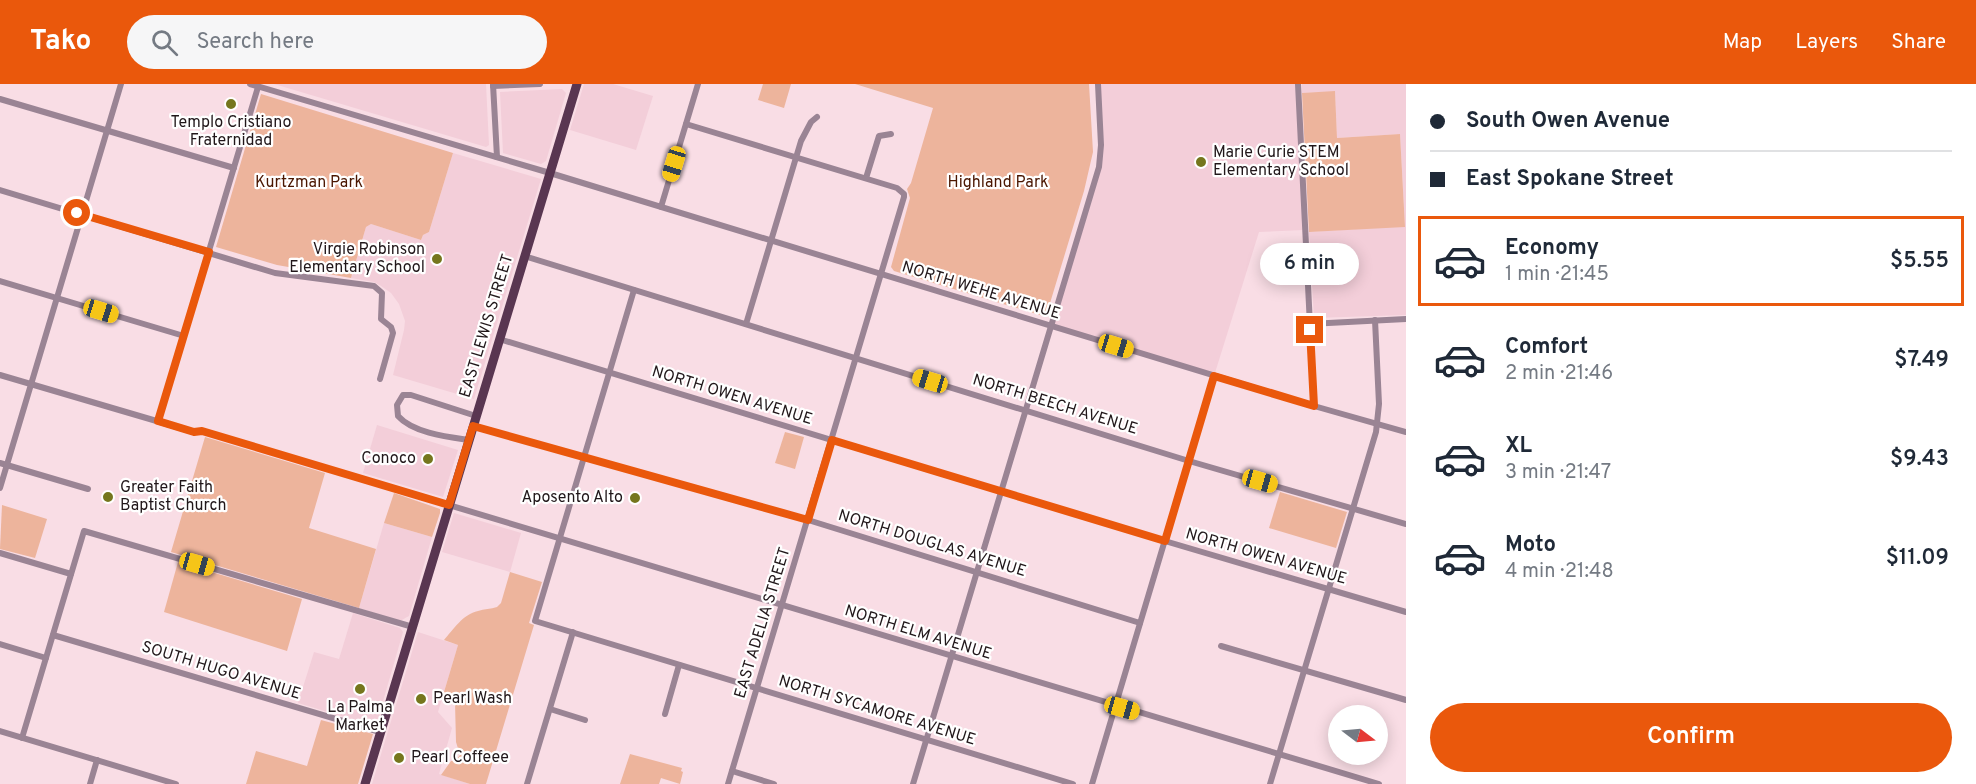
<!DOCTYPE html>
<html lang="en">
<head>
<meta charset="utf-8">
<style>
	:root { --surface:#fff; --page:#f6f6f7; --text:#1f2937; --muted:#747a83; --line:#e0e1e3; --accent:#ea580c }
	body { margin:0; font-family:Overpass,sans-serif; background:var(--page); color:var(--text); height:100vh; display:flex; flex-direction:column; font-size:22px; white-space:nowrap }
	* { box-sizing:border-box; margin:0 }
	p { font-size:20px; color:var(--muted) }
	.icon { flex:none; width:33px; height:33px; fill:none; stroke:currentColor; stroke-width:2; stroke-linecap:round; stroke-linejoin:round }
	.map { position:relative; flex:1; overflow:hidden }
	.drawer { display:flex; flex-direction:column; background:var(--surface); width:570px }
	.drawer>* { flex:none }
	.top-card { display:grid; align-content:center; height:132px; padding:0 24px; background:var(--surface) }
	.needle { width:39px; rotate:106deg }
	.controls { position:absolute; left:1328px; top:621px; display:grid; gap:12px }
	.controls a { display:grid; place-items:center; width:60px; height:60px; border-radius:50%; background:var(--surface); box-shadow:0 3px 15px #0003; font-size:30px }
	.end { position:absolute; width:27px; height:27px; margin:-14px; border:8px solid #ea580c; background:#fff; box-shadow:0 0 0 3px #fff }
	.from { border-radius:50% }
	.bubble { position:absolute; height:42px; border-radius:21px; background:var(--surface); box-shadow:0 3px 15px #0003; font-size:20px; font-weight:600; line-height:42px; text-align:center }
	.car { position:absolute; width:18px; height:36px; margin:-18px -9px; border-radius:8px; box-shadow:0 0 4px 2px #0007; background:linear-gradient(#f5c518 24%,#345 0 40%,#f5c518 0 76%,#345 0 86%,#f5c518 0) }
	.top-card b { display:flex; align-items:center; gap:21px; height:57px; font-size:22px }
	.top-card b+b { border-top:2px solid var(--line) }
	.top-card i { width:15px; height:15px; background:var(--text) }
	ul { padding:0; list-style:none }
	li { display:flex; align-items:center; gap:18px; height:90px; margin:0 12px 9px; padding:0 12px; border:3px solid transparent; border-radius:0px }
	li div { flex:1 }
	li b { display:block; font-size:22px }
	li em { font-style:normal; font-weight:600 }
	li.on { border-color:var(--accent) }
	li>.icon { width:54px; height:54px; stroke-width:1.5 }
	.cta { display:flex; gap:12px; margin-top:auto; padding:12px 24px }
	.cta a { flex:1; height:69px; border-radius:36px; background:var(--accent); color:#fff; font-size:24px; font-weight:600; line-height:69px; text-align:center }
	header { display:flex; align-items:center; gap:36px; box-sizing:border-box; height:84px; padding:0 30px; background:var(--accent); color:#fff }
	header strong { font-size:28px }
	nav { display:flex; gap:33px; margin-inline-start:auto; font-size:21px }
	.search { width:420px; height:54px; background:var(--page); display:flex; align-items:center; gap:15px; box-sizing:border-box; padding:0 21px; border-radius:33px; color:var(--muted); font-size:22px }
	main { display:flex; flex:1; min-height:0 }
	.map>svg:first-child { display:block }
</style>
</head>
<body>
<header>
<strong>Tako</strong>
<div class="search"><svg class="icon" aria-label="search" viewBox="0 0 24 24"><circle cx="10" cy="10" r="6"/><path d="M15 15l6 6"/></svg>Search here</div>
<nav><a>Map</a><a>Layers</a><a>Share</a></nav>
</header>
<main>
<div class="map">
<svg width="1406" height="700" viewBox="0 0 1406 700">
	<rect width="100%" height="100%" fill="#f9dde5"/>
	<g fill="#f3ced9">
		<polygon points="274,0 486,0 489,61 486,63"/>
		<polygon points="584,0 613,0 653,12 636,66 570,46"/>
		<polygon points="1098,0 1298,0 1305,146 1259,148 1214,292 1051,242 1099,83"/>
		<polygon points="1302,0 1406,0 1406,231 1314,234 1309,148 1405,142 1400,50 1337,54 1335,8 1302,9"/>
		<polygon points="562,5 566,9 546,77 541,80 503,69 500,8"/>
		<polygon points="453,69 541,95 474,315 393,291 404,246 405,237 399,220 391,209 381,202 374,198 351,194 366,143 371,140 421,156 423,151 429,148"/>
		<polygon points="377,341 458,366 443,413 363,389"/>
		<polygon points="454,429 521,449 510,488 442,468"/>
		<polygon points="384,439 432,453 409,532 400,537 359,524"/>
		<polygon points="353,529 400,544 403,548 377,638 371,641 298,619 314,568 339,575"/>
		<polygon points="418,548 458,561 438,628 452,644 439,690 470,700 372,700"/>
	</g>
	<g fill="#edb49c">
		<polygon points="763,0 791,0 784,24 758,16"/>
		<polygon points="855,0 1089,0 1093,68 1084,107 1047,229 1043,232 894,187 891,183 910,114 907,105 911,99 933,24"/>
		<polygon points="1335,7 1337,54 1400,50 1405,143 1309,148 1302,9"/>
		<polygon points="261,10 453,69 429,148 423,151 421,156 371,140 366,143 351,194 277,181 216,163"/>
		<polygon points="785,348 804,353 795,385 775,379"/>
		<polygon points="205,353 325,389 309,444 376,465 359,524 171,468"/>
		<polygon points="1280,408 1347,428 1336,464 1269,444"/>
		<polygon points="394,409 440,425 440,429 432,453 384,439"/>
		<polygon points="2,421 47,435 35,474 0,465"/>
		<polygon points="178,478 302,515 287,567 164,528"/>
		<path d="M510,488l32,10 -13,41 5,2 -48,159h-16l-29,-9 10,-14 5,-1 4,-5 -4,-13 -1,-39 -4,-6 -7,-5 14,-47 -14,-5c9,-10 19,-26 34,-29 6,-2 13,-2 19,-4l4,-4z"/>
		<polygon points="321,636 373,650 358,700 246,700 256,667 307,682"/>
		<polygon points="630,670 682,684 681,687 683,688 680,700 661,694 659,700 620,700"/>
	</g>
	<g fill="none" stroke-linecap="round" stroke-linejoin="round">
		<g stroke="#9a8494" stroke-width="6">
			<polyline points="250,0 550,89 1314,322 1406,348"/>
			<polyline points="493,0 497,73"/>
			<polyline points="1298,0 1314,322"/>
			<polyline points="493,2 540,0"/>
			<polyline points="0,15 234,84"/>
			<polyline points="686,40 897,104 904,110 904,113 728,700"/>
			<polyline points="866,94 879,52 891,50"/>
			<polyline points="0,106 275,189 374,202 382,209 381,235 391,243 393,249 380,295"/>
			<polyline points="661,123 698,0"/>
			<polyline points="524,172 1189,377 1406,440"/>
			<polyline points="0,197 184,252"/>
			<polyline points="634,206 535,537 1073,700"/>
			<polyline points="746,240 801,57 811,38 817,33"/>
			<polyline points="1309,240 1406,235"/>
			<polyline points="499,255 1158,455 1406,528"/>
			<polyline points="0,291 194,348 202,347 1379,700"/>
			<polyline points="158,337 258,3"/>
			<polyline points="473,342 808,436 1140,539"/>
			<path d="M469,356c-21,-3 -56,-7 -71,-24l-1,-11 6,-10h8l65,21"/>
			<polyline points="0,379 88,405"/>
			<polyline points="0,404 121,0"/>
			<polyline points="0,469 71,490"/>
			<polyline points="53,551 380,648"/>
			<polyline points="0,560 46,574"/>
			<polyline points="1221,562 1406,616"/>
			<polyline points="550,625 585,636"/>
			<polyline points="665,630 679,581"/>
			<polyline points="0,647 176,700"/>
			<polyline points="22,654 84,447 413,543"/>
			<polyline points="732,687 774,700"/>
			<polyline points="90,700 97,676"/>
			<polyline points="527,700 573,548"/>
			<polyline points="913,700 1099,83 1101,61 1098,0"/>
			<polyline points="1092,700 1214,292"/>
			<polyline points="1270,700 1376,348 1379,320 1375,236"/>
		</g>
		<polyline stroke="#593651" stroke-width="9" points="365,700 577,0"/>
	</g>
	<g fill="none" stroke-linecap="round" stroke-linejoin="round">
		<polyline stroke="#ea580c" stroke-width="8" points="77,129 209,168 158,337 194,348 202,347 449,421 473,342 808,436 832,356 1165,457 1214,292 1314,322 1310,246"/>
	</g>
	<g fill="#75761d" stroke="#fff" stroke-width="2">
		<circle cx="231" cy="20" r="6"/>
		<circle cx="1201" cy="78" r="6"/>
		<circle cx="437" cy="175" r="6"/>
		<circle cx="428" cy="375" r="6"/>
		<circle cx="108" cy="413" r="6"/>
		<circle cx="635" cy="414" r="6"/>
		<circle cx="360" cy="605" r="6"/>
		<circle cx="421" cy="615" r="6"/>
		<circle cx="399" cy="674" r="6"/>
	</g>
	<g text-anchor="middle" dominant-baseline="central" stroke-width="4.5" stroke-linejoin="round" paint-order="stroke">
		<g font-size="16" fill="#21171a" stroke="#fff" text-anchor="start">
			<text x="231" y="39" text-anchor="middle">Templo Cristiano<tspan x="231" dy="18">Fraternidad</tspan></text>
			<text x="1213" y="69">Marie Curie STEM<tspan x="1213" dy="18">Elementary School</tspan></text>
			<text x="425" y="166" text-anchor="end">Virgie Robinson<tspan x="425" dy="18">Elementary School</tspan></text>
			<text x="416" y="375" text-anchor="end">Conoco</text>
			<text x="120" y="404">Greater Faith<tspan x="120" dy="18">Baptist Church</tspan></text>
			<text x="623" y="414" text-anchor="end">Aposento Alto</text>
			<text x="433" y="615">Pearl Wash</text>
			<text x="360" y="624" text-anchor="middle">La Palma<tspan x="360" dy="18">Market</tspan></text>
			<text x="411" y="674">Pearl Coffeee</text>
		</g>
		<g font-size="16" fill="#4a1600" stroke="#fff">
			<text x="309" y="99">Kurtzman Park</text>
			<text x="998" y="99">Highland Park</text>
		</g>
		<g font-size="16" fill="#21171a" stroke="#fff">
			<text transform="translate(981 207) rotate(17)">NORTH WEHE AVENUE</text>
			<text transform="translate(487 242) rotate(-73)">EAST LEWIS STREET</text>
			<text transform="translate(732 312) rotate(17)">NORTH OWEN AVENUE</text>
			<text transform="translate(1055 321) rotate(17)">NORTH BEECH AVENUE</text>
			<text transform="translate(932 460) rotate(17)">NORTH DOUGLAS AVENUE</text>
			<text transform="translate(1266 473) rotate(16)">NORTH OWEN AVENUE</text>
			<text transform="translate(763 539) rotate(-73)">EAST ADELIA STREET</text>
			<text transform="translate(918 549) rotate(17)">NORTH ELM AVENUE</text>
			<text transform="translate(221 587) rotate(17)">SOUTH HUGO AVENUE</text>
			<text transform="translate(877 627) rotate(17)">NORTH SYCAMORE AVENUE</text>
		</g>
	</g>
</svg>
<div class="controls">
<a><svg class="needle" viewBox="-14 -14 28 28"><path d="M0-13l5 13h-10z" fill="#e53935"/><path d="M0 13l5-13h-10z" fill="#747a83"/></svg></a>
</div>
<i class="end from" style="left:77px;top:129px"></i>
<i class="end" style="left:1310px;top:246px"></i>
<div class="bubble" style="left:1260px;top:159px;width:99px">6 min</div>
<i class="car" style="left:674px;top:80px;rotate:197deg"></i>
<i class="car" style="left:101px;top:227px;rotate:107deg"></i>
<i class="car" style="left:1116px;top:262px;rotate:107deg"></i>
<i class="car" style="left:930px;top:297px;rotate:287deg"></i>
<i class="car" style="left:1260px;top:397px;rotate:106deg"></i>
<i class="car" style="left:197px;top:480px;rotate:106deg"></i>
<i class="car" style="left:1122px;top:624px;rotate:106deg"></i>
</div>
<section class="drawer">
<div class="top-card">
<b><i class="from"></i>South Owen Avenue</b>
<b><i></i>East Spokane Street</b>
</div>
<ul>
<li class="on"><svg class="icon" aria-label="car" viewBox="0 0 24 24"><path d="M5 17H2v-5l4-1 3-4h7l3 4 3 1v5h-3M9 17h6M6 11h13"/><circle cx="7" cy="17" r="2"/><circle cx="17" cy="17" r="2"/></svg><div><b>Economy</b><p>1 min · 21:45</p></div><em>$5.55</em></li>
<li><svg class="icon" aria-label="car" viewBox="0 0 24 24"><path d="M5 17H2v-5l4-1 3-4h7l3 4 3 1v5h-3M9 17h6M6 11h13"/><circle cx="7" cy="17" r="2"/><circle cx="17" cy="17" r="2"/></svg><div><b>Comfort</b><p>2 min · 21:46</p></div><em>$7.49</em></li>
<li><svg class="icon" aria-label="car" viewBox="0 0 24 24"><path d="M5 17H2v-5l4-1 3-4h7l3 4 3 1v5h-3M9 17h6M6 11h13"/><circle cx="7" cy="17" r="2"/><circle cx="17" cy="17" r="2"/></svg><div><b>XL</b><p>3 min · 21:47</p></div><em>$9.43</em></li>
<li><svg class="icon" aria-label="car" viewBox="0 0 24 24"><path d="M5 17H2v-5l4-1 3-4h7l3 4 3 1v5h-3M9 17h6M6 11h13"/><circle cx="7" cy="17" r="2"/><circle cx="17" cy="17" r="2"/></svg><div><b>Moto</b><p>4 min · 21:48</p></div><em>$11.09</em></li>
</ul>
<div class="cta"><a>Confirm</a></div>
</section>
</main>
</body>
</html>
